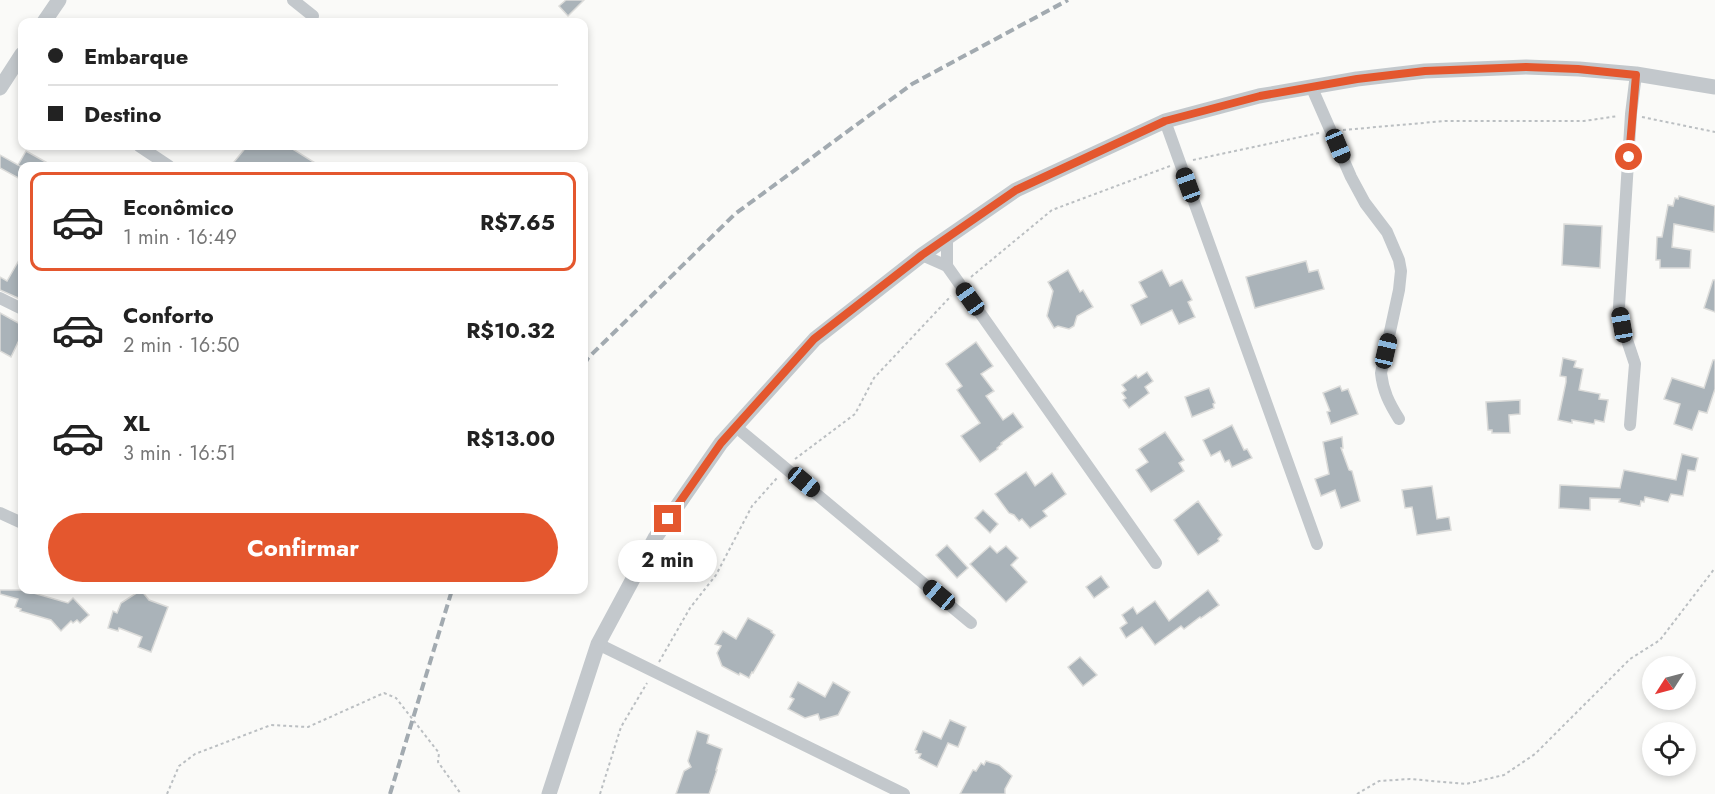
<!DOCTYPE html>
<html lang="pt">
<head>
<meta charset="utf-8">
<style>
	:root { --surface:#fff; --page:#f6f6f6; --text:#222; --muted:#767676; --line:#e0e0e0; --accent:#e4572e }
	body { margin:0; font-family:Jost,sans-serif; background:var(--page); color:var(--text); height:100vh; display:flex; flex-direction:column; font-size:22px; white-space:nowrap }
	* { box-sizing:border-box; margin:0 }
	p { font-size:20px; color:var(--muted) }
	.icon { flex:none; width:33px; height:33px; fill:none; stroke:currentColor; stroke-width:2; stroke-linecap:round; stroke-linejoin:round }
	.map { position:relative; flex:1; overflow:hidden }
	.drawer { position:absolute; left:18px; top:162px; width:570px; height:432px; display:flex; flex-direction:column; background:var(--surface); border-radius:12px; box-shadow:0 3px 9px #0003 }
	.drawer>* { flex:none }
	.guide { position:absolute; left:18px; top:18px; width:570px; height:132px; border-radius:12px; box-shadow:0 3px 9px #0003; display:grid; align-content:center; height:132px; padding:0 30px; background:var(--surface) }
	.needle { width:39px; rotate:234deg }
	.buttons { position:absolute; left:1642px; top:656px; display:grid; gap:12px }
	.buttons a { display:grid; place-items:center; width:54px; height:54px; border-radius:50%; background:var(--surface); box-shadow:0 3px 9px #0003; font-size:30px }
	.end { position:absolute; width:27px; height:27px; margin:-14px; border:8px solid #e4572e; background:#fff; box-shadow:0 0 0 3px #fff }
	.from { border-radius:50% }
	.bubble { position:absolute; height:42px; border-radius:21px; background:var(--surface); box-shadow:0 3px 9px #0003; font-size:20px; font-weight:700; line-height:42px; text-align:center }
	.car { position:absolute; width:18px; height:36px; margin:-18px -9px; border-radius:8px; box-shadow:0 0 4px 2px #0007; background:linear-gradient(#222 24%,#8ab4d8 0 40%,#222 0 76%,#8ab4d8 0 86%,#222 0) }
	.guide b { display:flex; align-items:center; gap:21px; height:57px; font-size:22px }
	.guide b+b { border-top:2px solid var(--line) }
	.guide i { width:15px; height:15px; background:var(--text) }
	ul { padding:10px 0 0; list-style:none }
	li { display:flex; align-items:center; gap:18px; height:99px; margin:0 12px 9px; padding:0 18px; border:3px solid transparent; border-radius:12px }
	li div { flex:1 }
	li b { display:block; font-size:22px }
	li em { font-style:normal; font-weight:700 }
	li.active { border-color:var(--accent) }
	li>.icon { width:54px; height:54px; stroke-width:1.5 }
	.action { display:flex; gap:12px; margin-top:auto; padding:12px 30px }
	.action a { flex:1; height:69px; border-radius:36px; background:var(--accent); color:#fff; font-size:24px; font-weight:700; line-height:69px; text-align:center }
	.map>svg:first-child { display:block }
</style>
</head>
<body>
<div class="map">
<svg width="1715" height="794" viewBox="0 0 1715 794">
	<rect width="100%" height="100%" fill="#fafaf8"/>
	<g fill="#aab3b9" stroke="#dcdcda" stroke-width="1.5">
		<polygon points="566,0 584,0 568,16 559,6"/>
		<polygon points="247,146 288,146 320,166 240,166 234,162"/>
		<polygon points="26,151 53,166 20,166 22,168 22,180 0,168 0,155 18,165"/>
		<polygon points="1679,196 1715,206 1714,232 1674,224 1672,247 1691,250 1690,268 1660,268 1660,260 1656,260 1657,237 1662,237 1668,205 1673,206 1675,198 1678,199"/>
		<polygon points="1564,224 1602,226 1600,268 1562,265"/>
		<polygon points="22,255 22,291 18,298 0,290 0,277 7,281"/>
		<polygon points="1306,261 1309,272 1318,270 1324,289 1255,308 1246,277"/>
		<polygon points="1068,270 1080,292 1083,290 1093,307 1077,316 1074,326 1069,329 1058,326 1054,328 1047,316 1053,291 1048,282"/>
		<polygon points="1162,270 1170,286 1182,280 1192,300 1188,302 1195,317 1179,324 1172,310 1141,325 1131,305 1147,297 1139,282"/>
		<polygon points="1713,280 1715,280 1715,312 1704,308"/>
		<polygon points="0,313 22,325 22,334 11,357 0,351"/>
		<polygon points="976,342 993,366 981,374 994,391 986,396 1003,420 1013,413 1023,427 1001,443 1002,444 997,448 998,449 980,462 961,436 980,423 957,390 962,386 946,364"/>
		<polygon points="1563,358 1576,361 1574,367 1583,369 1579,390 1600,394 1599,399 1608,400 1604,422 1595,420 1594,424 1572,420 1572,423 1558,420 1566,382 1566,377 1560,376"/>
		<polygon points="1713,360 1715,360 1715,389 1707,413 1699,411 1692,430 1674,424 1680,404 1664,399 1672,378 1704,388"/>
		<polygon points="1147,372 1153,381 1145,387 1149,393 1129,408 1123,400 1126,398 1122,393 1126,390 1122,385 1136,375 1138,378"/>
		<polygon points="1340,386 1342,391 1348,389 1358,414 1331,424 1327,412 1330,411 1323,393"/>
		<polygon points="1209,388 1215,403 1213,404 1214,408 1192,417 1185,397"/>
		<polygon points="1520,400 1520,414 1509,415 1510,433 1492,433 1492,430 1488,430 1486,402"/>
		<polygon points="1232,425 1244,450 1247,449 1252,458 1232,467 1229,460 1225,462 1220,451 1211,456 1203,440"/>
		<polygon points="1165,432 1184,460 1179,463 1184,471 1151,492 1136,470 1148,462 1139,449"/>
		<polygon points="1342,437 1343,448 1341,448 1349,470 1352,471 1360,501 1341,508 1335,490 1321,496 1315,479 1329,474 1323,442"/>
		<polygon points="1682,454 1698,458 1695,471 1688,470 1683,496 1671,494 1668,502 1645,497 1644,502 1641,501 1640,506 1619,502 1620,499 1590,498 1590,510 1559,508 1560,485 1620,488 1624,470 1676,480"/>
		<polygon points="1026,472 1035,486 1052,473 1066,494 1043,511 1047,516 1030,528 1022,519 1019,521 1014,515 1009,513 995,494"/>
		<polygon points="1432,486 1437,519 1449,517 1451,530 1417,535 1412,507 1405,508 1402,490"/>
		<polygon points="1198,501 1222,535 1218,539 1219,541 1198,555 1174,520"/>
		<polygon points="983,510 998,524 990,533 975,518"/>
		<polygon points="947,545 968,568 957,578 936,555"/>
		<polygon points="990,546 997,553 1006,546 1018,558 1011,565 1027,582 1006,602 970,564"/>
		<polygon points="1101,576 1109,587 1094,598 1086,587"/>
		<polygon points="0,590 31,590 30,592 68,603 73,598 89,615 80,623 77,620 73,623 71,621 61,631 51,620 20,611 21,609 15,607 18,599 0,594"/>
		<polygon points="141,590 149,600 168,607 151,652 138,647 142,637 119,628 118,631 108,628 113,611 117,613 121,603"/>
		<polygon points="1208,590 1219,605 1201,618 1200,617 1184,629 1181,626 1155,645 1142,627 1126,638 1120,628 1127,623 1122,615 1133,607 1137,614 1155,601 1169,621"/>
		<polygon points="748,618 772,631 771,632 775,635 753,673 752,672 749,678 740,673 739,675 722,666 717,653 721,646 715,644 723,631 736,639"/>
		<polygon points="1080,657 1097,675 1083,686 1068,667"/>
		<polygon points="798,682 825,697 833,682 850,692 838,715 820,720 818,714 805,718 788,709 794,699 790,697"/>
		<polygon points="950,720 966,727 958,747 948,743 937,767 919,758 921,754 916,753 917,751 915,750 923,731 941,739"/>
		<polygon points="697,731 709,735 707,743 722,749 716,770 717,770 709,794 676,794 684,771 691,767 688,761"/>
		<polygon points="986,761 999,765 1012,776 1005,789 1005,794 960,794 973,770 976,771 981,763 984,765"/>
	</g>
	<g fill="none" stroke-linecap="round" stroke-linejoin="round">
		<g stroke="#bbbfc2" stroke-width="2" stroke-dasharray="3 3" stroke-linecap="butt">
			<polyline points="1642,117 1715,132"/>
			<polyline points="1343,130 1445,121 1584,121 1618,116"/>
			<polyline points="1193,160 1319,133"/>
			<polyline points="971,277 1052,210 1170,166"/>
			<polyline points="795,459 855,414 874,378 951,296"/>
			<polyline points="659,662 690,608 716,575 752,506 777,478"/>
			<polyline points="167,794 179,766 195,754 271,725 308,727 384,693 396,698 439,753 438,762 461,794"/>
			<polyline points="600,794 621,727 647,683"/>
			<polyline points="1357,794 1379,781 1410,779 1466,784 1504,775 1535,754 1630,659 1660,640 1715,568"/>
		</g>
		<g stroke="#c3c8cc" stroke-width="12">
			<polyline points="293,0 313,16"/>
			<path d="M1311,86l40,91 14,26 22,29 12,28 2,11 -2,19 -18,83c2,18 8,30 18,46"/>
			<polyline points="1165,121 1317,544"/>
			<polyline points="139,146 169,166"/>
			<polyline points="947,237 947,266"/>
			<polyline points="922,255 947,266 1156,563"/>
			<polyline points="0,298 22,309"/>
			<polyline points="1630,425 1635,364 1622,325 1619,307 1631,114 1636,74"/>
			<polyline points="736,427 971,623"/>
			<polyline points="0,513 22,523"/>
			<polyline points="598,644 904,794"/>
		</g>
		<g stroke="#c3c8cc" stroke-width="15">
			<polyline points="44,22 59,0"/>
			<polyline points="0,88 22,54"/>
			<polyline points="549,794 598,644 655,538 721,443 815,339 922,255 1016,190 1165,121 1259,96 1357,79 1425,71 1526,67 1579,69 1636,74 1715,87"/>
		</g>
		<g stroke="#a2aab0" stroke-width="4" stroke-dasharray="9 4.5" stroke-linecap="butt">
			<polyline points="584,365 588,358 735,214 912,84 1068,0"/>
			<polyline points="390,794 452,590"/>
		</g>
	</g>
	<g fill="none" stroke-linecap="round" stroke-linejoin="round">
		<polyline stroke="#e4572e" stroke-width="8" points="668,519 721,443 814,339 922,255 1016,190 1165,121 1260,96 1357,79 1425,71 1526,67 1578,69 1636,75 1629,157"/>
	</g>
</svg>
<div class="buttons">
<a><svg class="needle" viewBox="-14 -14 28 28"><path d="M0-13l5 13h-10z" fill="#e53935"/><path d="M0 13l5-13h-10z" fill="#767676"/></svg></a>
<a><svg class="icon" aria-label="locate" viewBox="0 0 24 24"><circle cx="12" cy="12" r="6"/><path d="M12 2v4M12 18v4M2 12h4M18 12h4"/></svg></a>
</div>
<i class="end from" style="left:1629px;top:157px"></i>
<i class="end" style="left:668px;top:519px"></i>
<div class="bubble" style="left:618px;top:540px;width:99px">2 min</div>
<i class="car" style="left:1338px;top:146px;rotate:157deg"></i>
<i class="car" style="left:1188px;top:185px;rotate:340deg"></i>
<i class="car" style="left:970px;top:299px;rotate:325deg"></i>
<i class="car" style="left:1622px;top:325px;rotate:350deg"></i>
<i class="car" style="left:1386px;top:351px;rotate:13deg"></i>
<i class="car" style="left:804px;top:482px;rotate:130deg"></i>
<i class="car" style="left:939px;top:595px;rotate:310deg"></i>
<div class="guide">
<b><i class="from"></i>Embarque</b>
<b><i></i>Destino</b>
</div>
<section class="drawer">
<ul>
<li class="active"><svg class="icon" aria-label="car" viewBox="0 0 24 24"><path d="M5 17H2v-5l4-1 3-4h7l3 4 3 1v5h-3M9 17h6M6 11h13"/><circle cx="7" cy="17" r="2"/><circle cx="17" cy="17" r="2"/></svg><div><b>Econômico</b><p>1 min · 16:49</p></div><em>R$7.65</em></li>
<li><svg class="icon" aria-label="car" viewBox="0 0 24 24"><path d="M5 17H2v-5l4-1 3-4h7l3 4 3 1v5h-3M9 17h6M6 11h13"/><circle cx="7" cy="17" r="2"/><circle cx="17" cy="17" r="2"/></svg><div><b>Conforto</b><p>2 min · 16:50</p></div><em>R$10.32</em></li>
<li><svg class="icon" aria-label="car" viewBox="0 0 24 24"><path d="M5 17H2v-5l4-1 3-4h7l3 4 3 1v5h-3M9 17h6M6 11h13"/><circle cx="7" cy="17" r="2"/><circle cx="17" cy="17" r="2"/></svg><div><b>XL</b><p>3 min · 16:51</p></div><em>R$13.00</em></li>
</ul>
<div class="action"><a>Confirmar</a></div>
</section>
</div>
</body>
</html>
